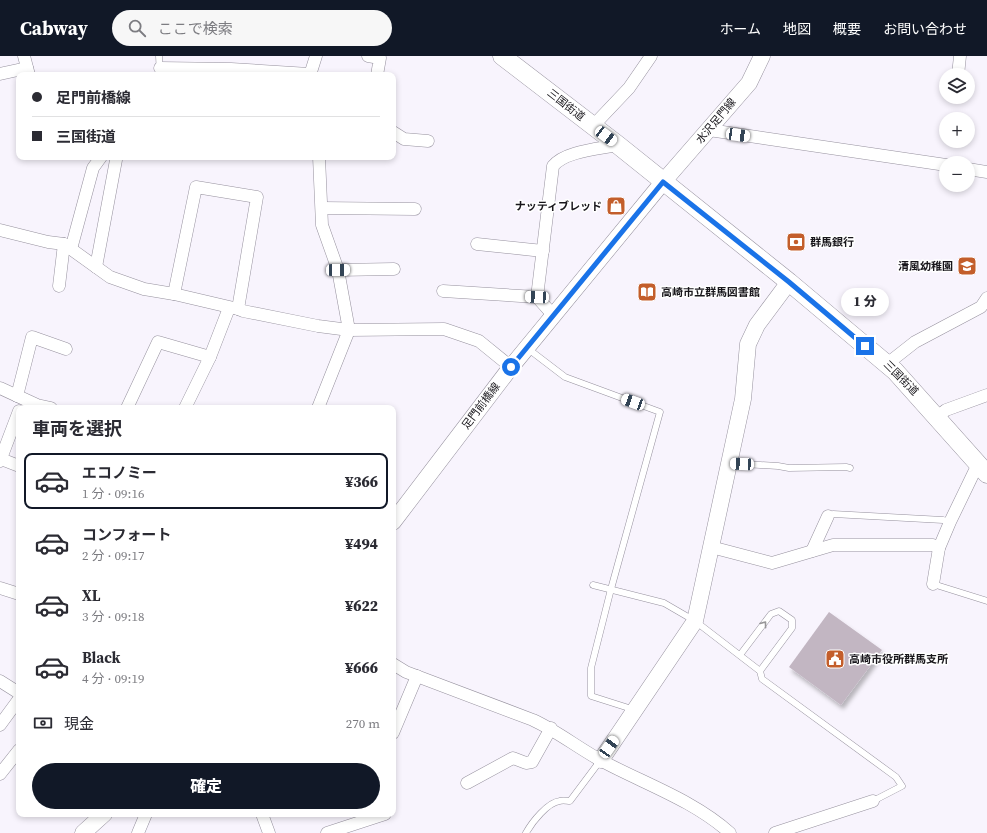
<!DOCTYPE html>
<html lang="ja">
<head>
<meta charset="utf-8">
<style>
	:root { --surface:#fff; --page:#f7f7f7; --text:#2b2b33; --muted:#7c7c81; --line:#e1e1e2; --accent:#111827 }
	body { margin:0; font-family:"Source Serif 4","Noto Sans JP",serif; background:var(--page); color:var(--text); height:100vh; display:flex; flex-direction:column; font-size:15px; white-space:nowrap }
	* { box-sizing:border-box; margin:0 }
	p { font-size:13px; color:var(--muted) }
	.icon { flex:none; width:22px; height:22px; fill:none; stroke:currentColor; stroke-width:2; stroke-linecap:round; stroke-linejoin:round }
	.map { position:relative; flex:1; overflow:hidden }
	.drawer { position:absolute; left:16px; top:349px; width:380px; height:412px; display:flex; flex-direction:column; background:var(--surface); border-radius:8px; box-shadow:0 2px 6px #0003 }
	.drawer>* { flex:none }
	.top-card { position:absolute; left:16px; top:16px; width:380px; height:88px; border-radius:8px; box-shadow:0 2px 6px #0003; display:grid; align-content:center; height:88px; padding:0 16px; background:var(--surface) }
	.tools { position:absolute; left:939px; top:12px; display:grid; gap:8px }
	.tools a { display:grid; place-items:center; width:36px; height:36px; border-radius:50%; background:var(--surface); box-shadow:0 2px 6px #0003; font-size:20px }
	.end { position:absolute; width:18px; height:18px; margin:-9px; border:5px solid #1a73e8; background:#fff; box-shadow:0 0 0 2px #fff }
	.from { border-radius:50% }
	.bubble { position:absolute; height:28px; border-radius:14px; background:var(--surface); box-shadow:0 2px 6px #0003; font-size:13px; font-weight:800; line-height:28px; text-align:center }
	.car { position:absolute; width:12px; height:24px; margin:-12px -6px; border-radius:5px; box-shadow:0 0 3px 1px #0007; background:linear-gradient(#fff 24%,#345 0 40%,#fff 0 76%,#345 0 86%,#fff 0) }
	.top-card b { display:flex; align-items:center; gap:14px; height:38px; font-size:15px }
	.top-card b+b { border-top:1px solid var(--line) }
	.top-card i { width:10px; height:10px; background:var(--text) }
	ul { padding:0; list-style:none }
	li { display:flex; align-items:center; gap:12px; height:56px; margin:0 8px 6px; padding:0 8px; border:2px solid transparent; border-radius:8px }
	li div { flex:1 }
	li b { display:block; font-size:15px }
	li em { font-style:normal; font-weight:800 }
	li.current { border-color:var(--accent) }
	li>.icon { width:36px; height:36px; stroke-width:1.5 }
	h2 { padding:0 16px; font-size:18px; line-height:48px }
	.pay { display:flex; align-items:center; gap:10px; height:44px; padding:0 16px; font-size:15px }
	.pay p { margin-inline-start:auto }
	.primary-button { display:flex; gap:8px; margin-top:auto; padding:8px 16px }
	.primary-button a { flex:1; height:46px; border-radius:24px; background:var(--accent); color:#fff; font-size:16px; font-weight:800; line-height:46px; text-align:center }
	header { display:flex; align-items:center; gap:24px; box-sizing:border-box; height:56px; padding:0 20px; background:var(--accent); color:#fff }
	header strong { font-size:19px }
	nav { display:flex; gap:22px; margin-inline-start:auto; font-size:14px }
	.search { width:280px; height:36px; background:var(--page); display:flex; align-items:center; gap:10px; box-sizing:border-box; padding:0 14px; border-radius:22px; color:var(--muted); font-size:15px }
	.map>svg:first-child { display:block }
</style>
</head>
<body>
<header>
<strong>Cabway</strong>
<div class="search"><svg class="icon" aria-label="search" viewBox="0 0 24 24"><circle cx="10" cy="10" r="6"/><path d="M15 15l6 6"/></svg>ここで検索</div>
<nav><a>ホーム</a><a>地図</a><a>概要</a><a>お問い合わせ</a></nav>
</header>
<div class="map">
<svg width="987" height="777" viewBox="0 0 987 777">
	<defs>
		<filter id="shadow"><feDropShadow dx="2.5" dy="4.5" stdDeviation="2" flood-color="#0004"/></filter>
	</defs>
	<rect width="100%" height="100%" fill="#f8f4fd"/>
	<polygon fill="#c2b6c2" filter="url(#shadow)" points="829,556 882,594 841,649 789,611"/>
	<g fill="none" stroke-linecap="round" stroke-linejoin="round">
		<defs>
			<g id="lane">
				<polyline points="159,0 160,19"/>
				<polyline points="527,292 565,321 660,356 611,533 591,612 591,640 635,654"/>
				<polyline points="729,407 778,410 789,412 846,411 850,412"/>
				<polyline points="828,460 833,458 943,464 950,466"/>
				<polyline points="933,528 987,545"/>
				<polyline points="593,529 664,547 695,565 760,615 762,623 896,721 902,730 873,745"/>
				<polyline points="740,599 771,558 779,555 792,564 792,572 760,615"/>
				<path d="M526,777c6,-11 22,-31 34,-32 3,-1 7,0 10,0l30,-40"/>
			</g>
			<g id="street">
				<polyline points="24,0 29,19"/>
				<polyline points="368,0 380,2 377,19"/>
				<polyline points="160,12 231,13 309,18"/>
				<polyline points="0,18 27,12"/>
				<polyline points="310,19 316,0"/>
				<polyline points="958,19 960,0"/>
				<polyline points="593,70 629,32 651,0"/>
				<polyline points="709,74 946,109"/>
				<polyline points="393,76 404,83 428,85"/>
				<polyline points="968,113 987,116"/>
				<polyline points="322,152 415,153"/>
				<polyline points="0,174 48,186 64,188 110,221 144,233 174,238 238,253 243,255 318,270 349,274 444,273 479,285 511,311"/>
				<polyline points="477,188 543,195"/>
				<polyline points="71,193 93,112 101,101"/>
				<polyline points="96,211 116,104"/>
				<polyline points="338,214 394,213"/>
				<polyline points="59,230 64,188"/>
				<polyline points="443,235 537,241"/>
				<polyline points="174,238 196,131 257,141 238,253"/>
				<path d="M553,259l-16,-18 16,-131c12,-15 46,-17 65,-21"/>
				<polyline points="887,308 915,286 981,251 987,242"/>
				<polyline points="0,332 37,349 51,352"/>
				<polyline points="17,340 32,281 66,293"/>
				<polyline points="127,352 158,286 210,301"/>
				<polyline points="185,352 210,301 229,252"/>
				<polyline points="318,352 349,274 338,214 322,169 319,101"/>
				<polyline points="937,361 946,354 987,339"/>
				<polyline points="1,403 19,410"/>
				<polyline points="0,405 19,355"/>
				<polyline points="711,491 772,507 833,489 933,489 939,492"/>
				<polyline points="812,495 828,460"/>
				<polyline points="933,528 939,492 950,466 978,408"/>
				<polyline points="0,532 19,538"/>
				<path d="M393,608l13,8 127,48c24,11 45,28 69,41 43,23 91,39 128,72"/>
				<polyline points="0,625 19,637"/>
				<polyline points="0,669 19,643"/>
				<polyline points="393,677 417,620"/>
				<polyline points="0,718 19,694"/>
				<polyline points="467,727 513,702 526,707 532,706 551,672"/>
				<polyline points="262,758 269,777"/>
				<polyline points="138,777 146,758"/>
				<polyline points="327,777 385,758"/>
				<polyline points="775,777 873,745"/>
			</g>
			<g id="secondary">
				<polyline points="393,466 511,311 663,126 749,27 762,0"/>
				<polyline points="601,704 695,565 743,343 748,288 757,269 789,226"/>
				<polyline points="83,777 104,758"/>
			</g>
			<polyline id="primary" points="502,0 618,89 789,226 895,315 987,418"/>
		</defs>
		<use href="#lane" stroke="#96919e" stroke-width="7"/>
		<use href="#street" stroke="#96919e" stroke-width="13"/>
		<use href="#secondary" stroke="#96919e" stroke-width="17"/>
		<use href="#primary" stroke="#96919e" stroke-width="19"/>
		<use href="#lane" stroke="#fff" stroke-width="6"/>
		<use href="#street" stroke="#fff" stroke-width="12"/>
		<use href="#secondary" stroke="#fff" stroke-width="16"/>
		<use href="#primary" stroke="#fff" stroke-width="18"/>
	</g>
	<defs><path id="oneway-chevron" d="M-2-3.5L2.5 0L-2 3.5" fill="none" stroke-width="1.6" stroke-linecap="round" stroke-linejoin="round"/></defs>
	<use stroke="#979698" href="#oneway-chevron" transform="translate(764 568) rotate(-53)"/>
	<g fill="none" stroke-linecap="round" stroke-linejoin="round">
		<polyline stroke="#1a73e8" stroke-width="5" points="511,311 663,126 789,226 865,290"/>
	</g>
	<defs>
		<symbol id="shop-square" viewBox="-11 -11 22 22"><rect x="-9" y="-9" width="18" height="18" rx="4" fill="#c35e2b" stroke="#fff"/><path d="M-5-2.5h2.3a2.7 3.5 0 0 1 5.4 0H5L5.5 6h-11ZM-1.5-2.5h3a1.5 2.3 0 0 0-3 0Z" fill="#fff"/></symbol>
		<symbol id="bank-square" viewBox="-11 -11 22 22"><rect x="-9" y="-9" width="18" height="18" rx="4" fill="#c35e2b" stroke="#fff"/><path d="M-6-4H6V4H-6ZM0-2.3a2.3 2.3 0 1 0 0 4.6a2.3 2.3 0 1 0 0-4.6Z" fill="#fff"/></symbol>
		<symbol id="school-square" viewBox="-11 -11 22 22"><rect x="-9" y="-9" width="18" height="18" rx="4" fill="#c35e2b" stroke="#fff"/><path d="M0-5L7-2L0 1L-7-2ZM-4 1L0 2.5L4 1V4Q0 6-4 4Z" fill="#fff"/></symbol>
		<symbol id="library-square" viewBox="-11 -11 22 22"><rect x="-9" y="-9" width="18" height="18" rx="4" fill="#c35e2b" stroke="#fff"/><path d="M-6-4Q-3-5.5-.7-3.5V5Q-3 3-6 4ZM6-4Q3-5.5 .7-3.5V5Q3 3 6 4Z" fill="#fff"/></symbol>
		<symbol id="civic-square" viewBox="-11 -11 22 22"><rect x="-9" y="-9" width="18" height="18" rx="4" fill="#c35e2b" stroke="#fff"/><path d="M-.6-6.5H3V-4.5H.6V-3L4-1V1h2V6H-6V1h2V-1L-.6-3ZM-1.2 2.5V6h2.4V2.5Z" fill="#fff"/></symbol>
	</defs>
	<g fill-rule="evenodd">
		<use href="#shop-square" x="605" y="139" width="22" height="22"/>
		<use href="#bank-square" x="785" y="175" width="22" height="22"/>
		<use href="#school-square" x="956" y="199" width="22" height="22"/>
		<use href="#library-square" x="636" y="225" width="22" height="22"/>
		<use href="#civic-square" x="824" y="592" width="22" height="22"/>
	</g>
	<g text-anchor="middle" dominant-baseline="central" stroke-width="3" stroke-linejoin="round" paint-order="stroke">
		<g font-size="11" fill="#18161b" stroke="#fff">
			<text transform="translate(566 49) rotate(38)">三国街道</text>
			<text transform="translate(716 65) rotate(-50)">水沢足門線</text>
			<text transform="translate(901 322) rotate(45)">三国街道</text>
			<text transform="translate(481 350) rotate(-53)">足門前橋線</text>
		</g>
		<g font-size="11" font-weight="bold" fill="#18161b" stroke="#fff" text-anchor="start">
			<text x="602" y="150" text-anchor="end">ナッティブレッド</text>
			<text x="810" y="186">群馬銀行</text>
			<text x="953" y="210" text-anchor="end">清風幼稚園</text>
			<text x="661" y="236">高崎市立群馬図書館</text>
			<text x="849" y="603">高崎市役所群馬支所</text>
		</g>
	</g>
</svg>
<div class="tools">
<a><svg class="icon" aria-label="layers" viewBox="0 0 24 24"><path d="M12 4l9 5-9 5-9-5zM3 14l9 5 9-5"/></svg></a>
<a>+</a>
<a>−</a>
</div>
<i class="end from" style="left:511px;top:311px"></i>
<i class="end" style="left:865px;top:290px"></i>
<div class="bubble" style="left:841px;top:232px;width:48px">1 分</div>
<i class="car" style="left:738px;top:79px;rotate:98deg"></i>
<i class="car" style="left:606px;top:80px;rotate:127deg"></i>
<i class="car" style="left:338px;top:214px;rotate:89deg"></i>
<i class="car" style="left:537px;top:241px;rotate:273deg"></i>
<i class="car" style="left:633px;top:346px;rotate:290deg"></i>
<i class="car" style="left:742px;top:408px;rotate:273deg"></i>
<i class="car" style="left:609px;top:691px;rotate:35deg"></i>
<div class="top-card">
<b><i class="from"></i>足門前橋線</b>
<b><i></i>三国街道</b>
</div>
<section class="drawer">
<h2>車両を選択</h2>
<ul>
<li class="current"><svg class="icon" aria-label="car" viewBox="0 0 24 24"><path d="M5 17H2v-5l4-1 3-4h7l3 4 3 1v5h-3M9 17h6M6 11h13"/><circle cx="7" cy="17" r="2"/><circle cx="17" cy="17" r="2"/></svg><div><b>エコノミー</b><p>1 分 · 09:16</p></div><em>¥366</em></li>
<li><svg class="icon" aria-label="car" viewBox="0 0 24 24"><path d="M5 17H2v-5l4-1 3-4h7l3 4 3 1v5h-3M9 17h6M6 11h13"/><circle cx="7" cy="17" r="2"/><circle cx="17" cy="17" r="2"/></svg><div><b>コンフォート</b><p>2 分 · 09:17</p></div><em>¥494</em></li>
<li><svg class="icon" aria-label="car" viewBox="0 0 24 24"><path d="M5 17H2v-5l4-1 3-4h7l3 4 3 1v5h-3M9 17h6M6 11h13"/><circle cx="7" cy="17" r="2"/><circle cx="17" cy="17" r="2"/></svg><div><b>XL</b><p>3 分 · 09:18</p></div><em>¥622</em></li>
<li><svg class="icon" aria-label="car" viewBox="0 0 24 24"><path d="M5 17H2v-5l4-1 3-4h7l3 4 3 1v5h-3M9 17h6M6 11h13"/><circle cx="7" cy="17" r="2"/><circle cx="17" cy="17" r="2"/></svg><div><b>Black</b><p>4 分 · 09:19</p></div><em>¥666</em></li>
</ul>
<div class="pay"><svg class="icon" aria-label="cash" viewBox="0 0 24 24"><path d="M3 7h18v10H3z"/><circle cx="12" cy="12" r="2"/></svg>現金<p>270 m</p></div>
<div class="primary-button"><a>確定</a></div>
</section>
</div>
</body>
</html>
